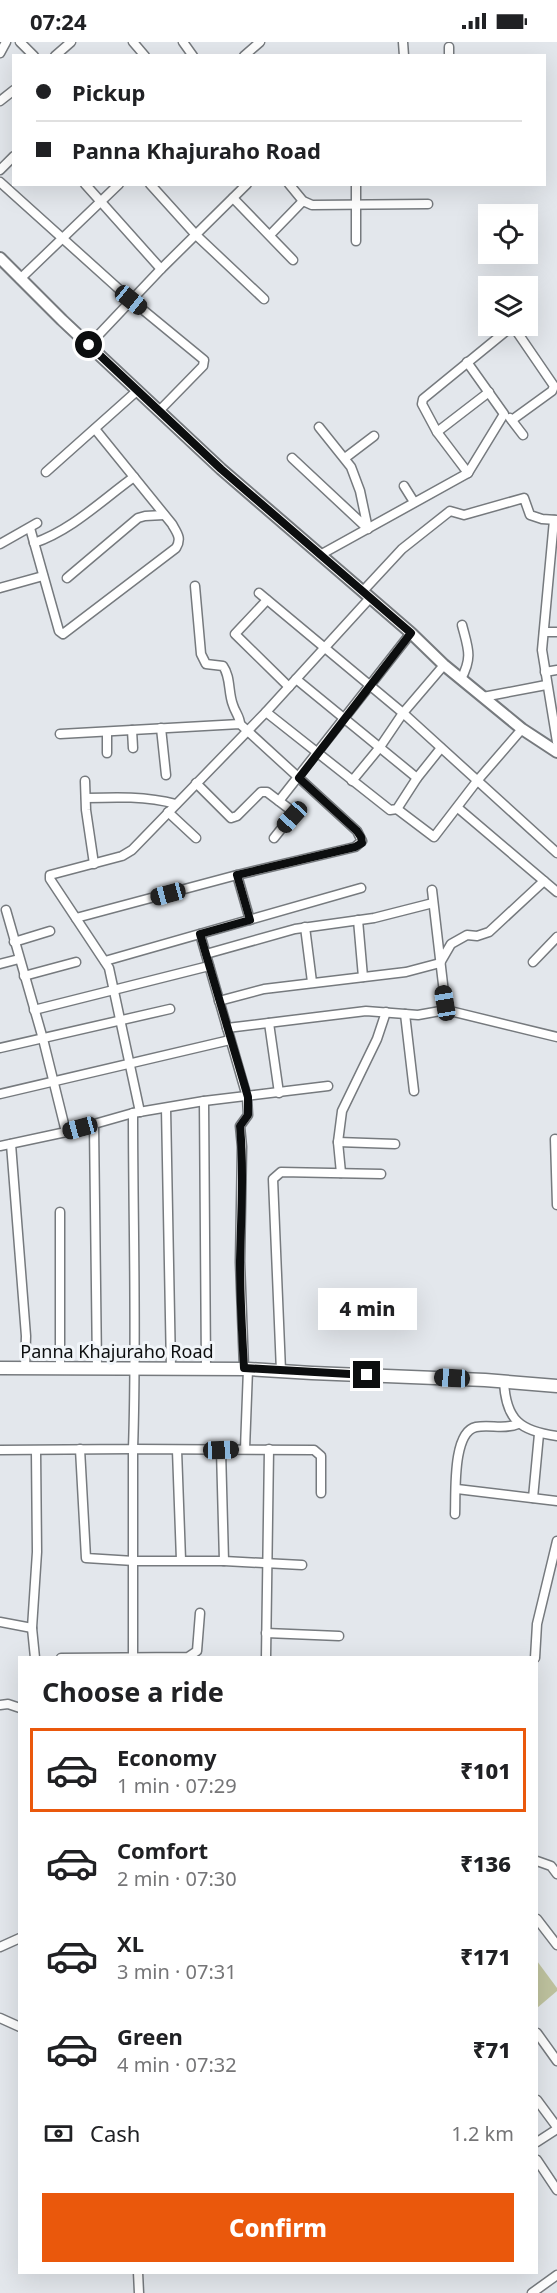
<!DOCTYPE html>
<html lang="en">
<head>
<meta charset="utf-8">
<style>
	:root { --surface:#fff; --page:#f2f2f2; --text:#202124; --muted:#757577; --line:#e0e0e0; --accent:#ea580c }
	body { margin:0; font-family:"Noto Sans",sans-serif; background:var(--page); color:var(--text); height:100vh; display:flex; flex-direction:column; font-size:22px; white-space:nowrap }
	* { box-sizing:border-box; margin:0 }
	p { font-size:20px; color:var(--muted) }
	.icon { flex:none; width:33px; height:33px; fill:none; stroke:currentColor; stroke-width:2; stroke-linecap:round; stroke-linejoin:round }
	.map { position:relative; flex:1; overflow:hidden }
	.drawer { position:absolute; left:18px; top:1614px; width:520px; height:618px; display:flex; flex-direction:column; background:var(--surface); border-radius:0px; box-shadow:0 6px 24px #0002 }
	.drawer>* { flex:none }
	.banner { position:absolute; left:12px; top:12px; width:534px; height:132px; border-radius:0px; box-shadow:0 6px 24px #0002; display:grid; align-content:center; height:132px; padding:0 24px; background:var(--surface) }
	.buttons { position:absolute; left:478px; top:162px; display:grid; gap:12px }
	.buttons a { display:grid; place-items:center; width:60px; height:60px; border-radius:0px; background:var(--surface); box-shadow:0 6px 24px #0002; font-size:30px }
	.end { position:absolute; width:27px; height:27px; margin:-14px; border:8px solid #0c0e0f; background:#fff; box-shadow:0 0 0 3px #fff }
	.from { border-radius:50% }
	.bubble { position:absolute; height:42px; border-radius:0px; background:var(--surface); box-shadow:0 6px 24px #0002; font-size:20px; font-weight:800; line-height:42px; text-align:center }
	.car { position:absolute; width:18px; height:36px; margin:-18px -9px; border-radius:8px; box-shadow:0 0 4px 2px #0007; background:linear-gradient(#222 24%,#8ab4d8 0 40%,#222 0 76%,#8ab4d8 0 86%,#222 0) }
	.banner b { display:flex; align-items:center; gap:21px; height:57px; font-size:22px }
	.banner b+b { border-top:2px solid var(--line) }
	.banner i { width:15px; height:15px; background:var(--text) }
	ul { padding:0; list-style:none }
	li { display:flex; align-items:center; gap:18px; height:84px; margin:0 12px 9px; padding:0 12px; border:3px solid transparent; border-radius:0px }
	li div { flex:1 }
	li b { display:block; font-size:22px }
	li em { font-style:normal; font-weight:800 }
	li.on { border-color:var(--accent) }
	li>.icon { width:54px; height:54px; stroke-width:1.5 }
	h2 { padding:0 24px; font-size:27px; line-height:72px }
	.pay { display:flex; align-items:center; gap:15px; height:66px; padding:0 24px; font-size:22px }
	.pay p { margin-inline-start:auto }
	.primary-button { display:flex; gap:12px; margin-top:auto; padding:12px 24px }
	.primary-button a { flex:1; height:69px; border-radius:0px; background:var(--accent); color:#fff; font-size:24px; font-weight:800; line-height:69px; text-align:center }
	.status { display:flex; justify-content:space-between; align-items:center; height:42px; padding:0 30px; background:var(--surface); direction:ltr }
	.status svg { height:16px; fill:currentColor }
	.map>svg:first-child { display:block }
</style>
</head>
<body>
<div class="status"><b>07:24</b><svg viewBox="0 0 49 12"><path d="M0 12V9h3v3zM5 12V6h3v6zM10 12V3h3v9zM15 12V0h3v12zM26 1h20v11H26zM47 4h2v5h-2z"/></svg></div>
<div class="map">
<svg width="557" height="2251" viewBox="0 0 557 2251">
	<rect width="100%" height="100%" fill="#e3e7ec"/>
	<polygon fill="#bfc39f" points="537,1919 557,1946 557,1949 537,1966"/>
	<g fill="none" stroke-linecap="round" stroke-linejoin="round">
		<defs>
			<g id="minor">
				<polyline points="20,0 34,14"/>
				<polyline points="133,0 145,14"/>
				<polyline points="183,0 193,14"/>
				<polyline points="403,0 404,14"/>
				<polyline points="0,11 6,0"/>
				<polyline points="55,14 71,0"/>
				<polyline points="244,14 260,0"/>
				<polyline points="449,14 449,5"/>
				<polyline points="0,59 14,48"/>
				<polyline points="0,128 14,114"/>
				<polyline points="0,140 131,258 204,318 203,324 159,369"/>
				<polyline points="85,142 161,227"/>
				<polyline points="150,142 196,193 264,257"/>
				<polyline points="289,142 303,159 312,163 428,162"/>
				<polyline points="233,156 293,218"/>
				<polyline points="270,193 303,159"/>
				<polyline points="356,199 356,142"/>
				<polyline points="20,237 119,142"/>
				<polyline points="89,303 161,227 247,142"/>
				<polyline points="510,376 523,393"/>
				<polyline points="437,390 489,350"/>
				<polyline points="292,416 368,487 360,449 351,425 319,385"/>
				<polyline points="345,416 374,394"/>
				<polyline points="46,430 138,348"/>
				<polyline points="468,431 437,390 422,362 423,357 511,285 515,287 554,344 552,349 512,378"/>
				<polyline points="404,444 414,460"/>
				<polyline points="554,478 542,608 557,700"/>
				<path d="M30,486l29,103 4,3 113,-86c6,-10 1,-15 -4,-24l-77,-95"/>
				<path d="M34,501c38,-13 68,-43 100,-66"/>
				<polyline points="0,502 37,481"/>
				<polyline points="320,513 468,431 504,372 467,320"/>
				<polyline points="67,536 138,476 145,474 164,473"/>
				<path d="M195,544l6,68 5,10 17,2c8,11 5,27 10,39 2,7 7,12 7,19"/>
				<polyline points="0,546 43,534"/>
				<polyline points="363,549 402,507 450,469 464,473 524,456 530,473 542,477 557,478"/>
				<polyline points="259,551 403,671 557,811"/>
				<polyline points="267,558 235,592 289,645"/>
				<polyline points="544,590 557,590"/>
				<polyline points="545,630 557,628"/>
				<polyline points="296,637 417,736"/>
				<path d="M461,637c12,-22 7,-31 1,-54"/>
				<polyline points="483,655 546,643"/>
				<polyline points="266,670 390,768 397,767 417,736 441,706"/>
				<polyline points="161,686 166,733"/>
				<polyline points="132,688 133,706"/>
				<polyline points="60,692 240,682 357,789 362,799 355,805 237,833 76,876"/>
				<polyline points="107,711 107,690"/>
				<polyline points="85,739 86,768 94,822"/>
				<polyline points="352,739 380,705 403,671 444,623"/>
				<polyline points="196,741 231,776 237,774 261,750 267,750 292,769 293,772 274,796"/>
				<path d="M86,756c30,-1 60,-2 90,6"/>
				<polyline points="279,759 411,591"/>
				<polyline points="458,766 557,850"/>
				<polyline points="397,767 434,795 477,739 522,687"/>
				<polyline points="168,770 196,796"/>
				<polyline points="237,833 250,878"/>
				<polyline points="432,848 446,968 557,995"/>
				<polyline points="6,868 43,997 66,1090"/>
				<polyline points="358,878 363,935"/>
				<polyline points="305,885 312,940"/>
				<polyline points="200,892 247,1055 248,1073 240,1084 242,1105 240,1220 244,1326"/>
				<polyline points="14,900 50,889"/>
				<polyline points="206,912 295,887 374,876 433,861"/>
				<polyline points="105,919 361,846"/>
				<polyline points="533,920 557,895"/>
				<polyline points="0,922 19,917"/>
				<polyline points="24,934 76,920"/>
				<polyline points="219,959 264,947 406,930 440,921 451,902 467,893 477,894 489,890 544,839"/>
				<polyline points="34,968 209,924"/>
				<polyline points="405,972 414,1049"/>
				<polyline points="269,981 279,1051"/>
				<polyline points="227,986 366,969 418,973 446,968"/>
				<polyline points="0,1006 170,967"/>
				<polyline points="0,1052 230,998"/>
				<polyline points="204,1059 206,1327"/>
				<polyline points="166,1066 171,1327"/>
				<polyline points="140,1070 109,926 50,837 50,833 122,814 132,808 266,670 370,556"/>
				<polyline points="94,1083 97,1326"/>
				<polyline points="555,1097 557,1163"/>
				<polyline points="338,1100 395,1102"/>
				<polyline points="11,1102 26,1294 25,1327"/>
				<polyline points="0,1104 66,1090 133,1071 204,1059 328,1044"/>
				<polyline points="341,1131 338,1100 342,1069 377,997 386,970"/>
				<polyline points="60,1327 60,1170"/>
				<polyline points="281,1329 273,1137 281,1130 381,1132"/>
				<path d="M504,1340c2,38 16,49 53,54"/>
				<polyline points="80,1407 86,1516 134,1519 224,1519 302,1523"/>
				<polyline points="245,1407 248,1327"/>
				<path d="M0,1408l133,-1c4,-112 0,-224 0,-336"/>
				<polyline points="177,1408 181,1518"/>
				<polyline points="221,1408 224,1519"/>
				<polyline points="457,1447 557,1459"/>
				<polyline points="533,1456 539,1392"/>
				<path d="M455,1472c1,-20 -3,-82 21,-87 14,-3 28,3 42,-3"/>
				<polyline points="0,1580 32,1586"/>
				<polyline points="266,1591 339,1594"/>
				<polyline points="35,1616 32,1586 37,1510 36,1409"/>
				<polyline points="61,1616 188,1615 197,1609 200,1571"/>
				<polyline points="133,1616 133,1407 314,1408 321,1414 321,1451"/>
				<polyline points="266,1616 269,1407"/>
				<polyline points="535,1616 537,1582 557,1499"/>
				<polyline points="0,1663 8,1662 20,1666"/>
				<polyline points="537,1819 551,1824 557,1832"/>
				<polyline points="537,1877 557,1903"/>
				<polyline points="0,1905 20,1896"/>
				<polyline points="0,1976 20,1985"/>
				<polyline points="537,1991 557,2019"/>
				<polyline points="537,2058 557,2085"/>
				<polyline points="537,2100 557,2087"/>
				<polyline points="537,2118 557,2148"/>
				<polyline points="138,2230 139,2251"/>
				<polyline points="532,2251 557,2233"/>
			</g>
			<polyline id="secondary" points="0,216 62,278 221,427 411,591 444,623 522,687 557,710"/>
			<polyline id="primary" points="0,1326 248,1327 312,1331 485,1338 557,1344"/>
		</defs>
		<use href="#minor" stroke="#767a7e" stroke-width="11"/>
		<use href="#secondary" stroke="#767a7e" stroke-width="14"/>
		<use href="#primary" stroke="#767a7e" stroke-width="15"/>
		<use href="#minor" stroke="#fff" stroke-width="8"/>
		<use href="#secondary" stroke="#fff" stroke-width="10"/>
		<use href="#primary" stroke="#fff" stroke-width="12"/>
	</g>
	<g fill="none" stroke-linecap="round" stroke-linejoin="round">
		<path stroke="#0c0e0f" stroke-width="8" d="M89,303l132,124 190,164 -112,145 58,53 4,6 1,6 -7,4 -118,28 13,45 -50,14 48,163v18l-8,11c4,45 1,90 0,135 0,36 2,72 4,107l123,7"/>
	</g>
	<g text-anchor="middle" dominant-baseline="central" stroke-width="6" stroke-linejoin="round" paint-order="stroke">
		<g font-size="18" fill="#0c0e0f" stroke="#f1f5f9">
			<text x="117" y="1309">Panna Khajuraho Road</text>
		</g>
	</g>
</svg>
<div class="buttons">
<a><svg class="icon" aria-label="locate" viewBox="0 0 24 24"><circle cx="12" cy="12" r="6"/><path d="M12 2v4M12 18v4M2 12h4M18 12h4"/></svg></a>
<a><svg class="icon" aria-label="layers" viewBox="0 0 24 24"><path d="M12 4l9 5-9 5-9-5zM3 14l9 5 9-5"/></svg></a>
</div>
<i class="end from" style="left:89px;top:303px"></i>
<i class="end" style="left:367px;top:1333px"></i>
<div class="bubble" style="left:318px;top:1246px;width:99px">4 min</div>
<i class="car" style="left:131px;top:258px;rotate:129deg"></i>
<i class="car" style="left:292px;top:775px;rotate:222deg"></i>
<i class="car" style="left:168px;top:852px;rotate:255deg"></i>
<i class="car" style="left:445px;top:961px;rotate:351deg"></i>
<i class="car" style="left:80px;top:1086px;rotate:255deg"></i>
<i class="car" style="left:452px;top:1336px;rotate:273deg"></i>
<i class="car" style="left:221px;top:1408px;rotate:88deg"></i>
<div class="banner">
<b><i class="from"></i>Pickup</b>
<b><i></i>Panna Khajuraho Road</b>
</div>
<section class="drawer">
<h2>Choose a ride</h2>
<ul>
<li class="on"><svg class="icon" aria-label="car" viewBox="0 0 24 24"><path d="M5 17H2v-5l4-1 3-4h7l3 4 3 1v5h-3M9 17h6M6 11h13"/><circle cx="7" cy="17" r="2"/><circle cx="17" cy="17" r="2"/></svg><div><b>Economy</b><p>1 min · 07:29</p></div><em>₹101</em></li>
<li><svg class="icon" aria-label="car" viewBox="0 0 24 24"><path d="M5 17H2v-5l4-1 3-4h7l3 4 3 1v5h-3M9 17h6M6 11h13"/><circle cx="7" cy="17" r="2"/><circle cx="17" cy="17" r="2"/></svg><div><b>Comfort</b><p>2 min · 07:30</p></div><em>₹136</em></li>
<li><svg class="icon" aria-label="car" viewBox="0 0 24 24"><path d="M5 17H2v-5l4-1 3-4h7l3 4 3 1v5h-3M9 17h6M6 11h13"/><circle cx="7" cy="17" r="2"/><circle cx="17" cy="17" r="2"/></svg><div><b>XL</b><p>3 min · 07:31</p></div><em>₹171</em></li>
<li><svg class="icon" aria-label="car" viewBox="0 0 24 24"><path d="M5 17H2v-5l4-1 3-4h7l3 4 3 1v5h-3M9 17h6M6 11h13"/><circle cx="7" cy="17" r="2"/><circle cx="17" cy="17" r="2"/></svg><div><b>Green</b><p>4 min · 07:32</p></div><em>₹71</em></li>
</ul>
<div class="pay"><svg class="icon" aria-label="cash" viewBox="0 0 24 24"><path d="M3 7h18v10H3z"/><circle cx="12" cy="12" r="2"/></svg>Cash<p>1.2 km</p></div>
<div class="primary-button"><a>Confirm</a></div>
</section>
</div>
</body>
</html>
